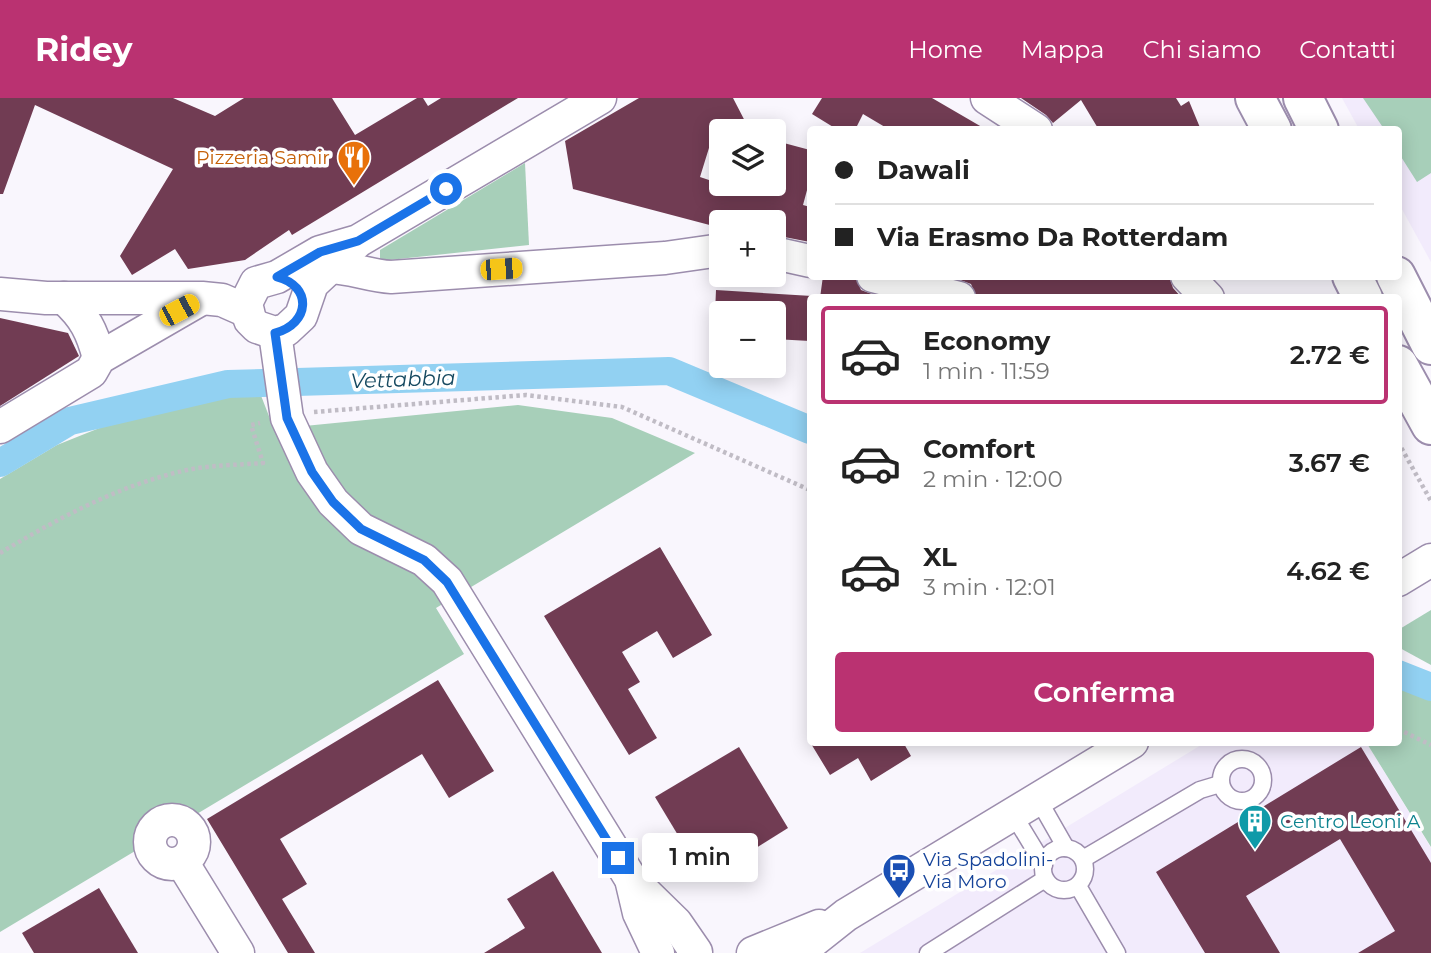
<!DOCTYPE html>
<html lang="it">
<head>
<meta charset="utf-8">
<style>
	:root { --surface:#fff; --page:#f6f6f6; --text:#222; --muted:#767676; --line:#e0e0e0; --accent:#ba3271 }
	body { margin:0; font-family:Montserrat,sans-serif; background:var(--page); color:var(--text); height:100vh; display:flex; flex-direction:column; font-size:26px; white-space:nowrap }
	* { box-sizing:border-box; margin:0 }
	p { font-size:23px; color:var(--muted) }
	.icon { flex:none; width:38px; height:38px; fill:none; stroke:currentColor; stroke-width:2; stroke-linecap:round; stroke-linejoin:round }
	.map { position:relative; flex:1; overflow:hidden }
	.drawer { position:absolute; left:807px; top:196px; width:595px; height:452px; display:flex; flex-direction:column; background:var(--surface); border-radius:7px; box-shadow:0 4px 18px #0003 }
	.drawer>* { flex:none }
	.hud { position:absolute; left:807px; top:28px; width:595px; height:154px; border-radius:7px; box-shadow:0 4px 18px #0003; display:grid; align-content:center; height:154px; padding:0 28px; background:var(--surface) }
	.controls { position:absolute; left:709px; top:21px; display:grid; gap:14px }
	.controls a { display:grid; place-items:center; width:77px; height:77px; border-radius:7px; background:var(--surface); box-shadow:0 4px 18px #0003; font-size:35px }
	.end { position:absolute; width:32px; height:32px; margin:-16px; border:9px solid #1a73e8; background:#fff; box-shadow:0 0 0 4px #fff }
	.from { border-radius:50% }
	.bubble { position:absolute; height:49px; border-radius:7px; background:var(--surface); box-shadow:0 4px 18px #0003; font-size:23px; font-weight:600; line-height:49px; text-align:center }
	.car { position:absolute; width:21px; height:42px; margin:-21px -10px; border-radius:9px; box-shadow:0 0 5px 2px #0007; background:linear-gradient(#f5c518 24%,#345 0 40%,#f5c518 0 76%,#345 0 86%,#f5c518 0) }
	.hud b { display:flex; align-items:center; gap:24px; height:66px; font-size:26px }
	.hud b+b { border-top:2px solid var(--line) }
	.hud i { width:18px; height:18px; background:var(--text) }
	ul { padding:12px 0 0; list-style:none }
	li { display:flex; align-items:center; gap:21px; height:98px; margin:0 14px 10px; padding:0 14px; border:4px solid transparent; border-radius:7px }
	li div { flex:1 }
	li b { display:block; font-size:26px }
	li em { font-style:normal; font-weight:600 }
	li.active { border-color:var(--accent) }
	li>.icon { width:63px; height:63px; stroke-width:1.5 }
	.cta { display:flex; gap:14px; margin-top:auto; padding:14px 28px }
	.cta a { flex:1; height:80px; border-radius:7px; background:var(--accent); color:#fff; font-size:28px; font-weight:600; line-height:80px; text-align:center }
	header { display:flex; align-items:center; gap:42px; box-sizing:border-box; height:98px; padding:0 35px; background:var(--accent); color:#fff }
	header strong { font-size:33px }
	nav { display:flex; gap:38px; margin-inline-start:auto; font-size:24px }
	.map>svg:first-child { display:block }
</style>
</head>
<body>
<header>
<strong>Ridey</strong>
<nav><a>Home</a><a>Mappa</a><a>Chi siamo</a><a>Contatti</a></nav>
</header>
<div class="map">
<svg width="1431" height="855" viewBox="0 0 1431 855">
	<rect width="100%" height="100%" fill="#f9f6fd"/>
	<g fill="#f2ebfc">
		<polygon points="1342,0 1431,0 1431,164 1398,104 1398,32 1359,31"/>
		<polygon points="1206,644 1366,644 1431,750 1431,855 860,855"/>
	</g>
	<g fill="#a7cfb9">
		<polygon points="1363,0 1431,0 1431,75 1417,84 1398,54 1398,32 1384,31"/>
		<polygon points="525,65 529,147 380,163 380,152"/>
		<polygon points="260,295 274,331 518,307 612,320 695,355 436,510 464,556 0,834 0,381 57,347 147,311"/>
		<polygon points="1431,512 1431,567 1398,549 1398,532"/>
		<polygon points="1398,588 1431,602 1431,749 1366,644 1398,644"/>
	</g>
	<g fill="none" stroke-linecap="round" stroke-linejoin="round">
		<g stroke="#92d1f2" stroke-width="28">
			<polyline points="0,365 70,323 228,286 669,273 810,332"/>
			<polyline points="1398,576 1431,589"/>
		</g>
	</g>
	<g fill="#713c53">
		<polygon points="0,0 173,0 215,18 244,0 332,0 355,37 417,0 423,0 428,8 441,0 518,0 292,137 289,132 245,162 188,171 175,151 132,177 120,158 173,71 35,7 3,96 0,96"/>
		<polygon points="639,0 733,0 748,29 717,24 700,79 721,86 765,96 768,86 774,86 774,67 780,44 810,52 810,81 803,107 810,109 810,144 774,137 774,124 721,124 721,130 573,91 565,43"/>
		<polygon points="822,0 932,0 987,32 890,32 863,16 855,32 838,32 812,16"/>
		<polygon points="1021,0 1176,0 1181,8 1189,3 1201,32 1099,32 1081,2 1053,25 1046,17"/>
		<polygon points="823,178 855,178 861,192 883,200 820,200"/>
		<polygon points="949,178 1169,178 1173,190 1182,200 977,200 971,186"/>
		<polygon points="716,192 812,198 810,243 774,241 774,215 715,215"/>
		<polygon points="0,220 68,235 79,258 0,308"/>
		<polygon points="660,449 712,537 673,560 657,533 622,554 640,584 628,591 657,640 629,657 544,518"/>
		<polygon points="438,582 494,673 449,700 422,656 280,741 307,786 282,801 315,855 288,855 207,721"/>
		<polygon points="810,644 903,644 911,658 871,683 858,660 830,677"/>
		<polygon points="739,649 788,730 705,782 655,699"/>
		<polygon points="1361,649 1431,765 1431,855 1358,855 1395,833 1340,741 1246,798 1280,855 1205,855 1156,774"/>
		<polygon points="553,773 602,855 484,855 525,830 507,801"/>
		<polygon points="99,790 138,855 34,855 22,835"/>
	</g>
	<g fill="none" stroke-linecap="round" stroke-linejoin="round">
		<defs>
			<g id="lane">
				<circle cx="1242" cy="682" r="21"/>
				<polyline points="1038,701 1066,750"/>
				<polyline points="1013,716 1044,767"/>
				<circle cx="1064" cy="771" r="21"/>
				<polyline points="1083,761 1200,692 1220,686"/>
				<polyline points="1078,788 1117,855"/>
				<polyline points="928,855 1045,781"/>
			</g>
			<g id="street">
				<polyline points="987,0 1036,32"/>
				<polyline points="358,143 320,154 277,179 256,185 246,205 250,222 257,229 275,235 286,232 301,218 312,186 358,143 600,0"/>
				<polyline points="774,155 810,163"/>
				<path d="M328,169c22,0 41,9 63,10l274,-19 56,-8"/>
				<polyline points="873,178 959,200"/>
				<polyline points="1187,178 1208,200"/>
				<polyline points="0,196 46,200 202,200 222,202 247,213"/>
				<path d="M64,200c21,19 28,33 35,60"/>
				<polyline points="275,235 287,320 312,374 333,404 361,431 424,462 447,483 631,781 639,815 658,855"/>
				<polyline points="0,329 91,274 99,260 201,201"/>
				<polyline points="1398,482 1431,462"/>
				<circle cx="172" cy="744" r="22"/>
				<polyline points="182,764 238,855"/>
				<polyline points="631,781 676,825 696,854"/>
				<polyline points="753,855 819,828"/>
				<polyline points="798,855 846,817 1132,644"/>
			</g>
			<g id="primary">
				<polyline points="1255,0 1272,32"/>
				<polyline points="1303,0 1319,32"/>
				<polyline points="1352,178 1363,200"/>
				<polyline points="1396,178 1431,247"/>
				<polyline points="1398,267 1431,327"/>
			</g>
		</defs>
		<use href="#lane" stroke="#9c8dad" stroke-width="19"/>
		<use href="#street" stroke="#9c8dad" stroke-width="35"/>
		<use href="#primary" stroke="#9c8dad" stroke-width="42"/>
		<g stroke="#c0bcc5" stroke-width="4.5" stroke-dasharray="3.5 3.5" stroke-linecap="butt">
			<polyline points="314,314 526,297 622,309 810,392"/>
			<polyline points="1398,344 1431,403"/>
			<path d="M0,455c59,-35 119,-68 187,-83 25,-5 51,-5 76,-7l-12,-38 9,-2"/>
			<polyline points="1398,631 1431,647"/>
		</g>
		<use href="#lane" stroke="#fff" stroke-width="16"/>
		<use href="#street" stroke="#fff" stroke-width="32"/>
		<use href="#primary" stroke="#fff" stroke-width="38"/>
	</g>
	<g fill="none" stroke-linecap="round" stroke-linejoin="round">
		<path stroke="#1a73e8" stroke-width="9" d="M446,91l-88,52 -38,11 -43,25c36,9 33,47 -2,56l12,85 25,54 21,30 28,27 63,31 23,22 171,276"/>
	</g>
	<defs>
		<symbol id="restaurant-pin" viewBox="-11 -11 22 30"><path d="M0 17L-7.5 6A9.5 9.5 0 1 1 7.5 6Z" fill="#e8710a" stroke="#fff"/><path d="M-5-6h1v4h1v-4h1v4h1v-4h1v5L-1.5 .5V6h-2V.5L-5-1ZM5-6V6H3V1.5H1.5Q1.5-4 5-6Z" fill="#fff"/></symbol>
		<symbol id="building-pin" viewBox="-11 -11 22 30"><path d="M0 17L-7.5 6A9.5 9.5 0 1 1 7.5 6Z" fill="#0f9aa8" stroke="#fff"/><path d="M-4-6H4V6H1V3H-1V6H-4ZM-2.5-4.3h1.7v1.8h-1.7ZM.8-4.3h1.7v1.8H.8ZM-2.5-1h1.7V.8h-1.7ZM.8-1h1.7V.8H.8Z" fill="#fff"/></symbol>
		<symbol id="bus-pin" viewBox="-11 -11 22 30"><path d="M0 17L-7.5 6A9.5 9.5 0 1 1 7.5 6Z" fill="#1a4fb4" stroke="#fff"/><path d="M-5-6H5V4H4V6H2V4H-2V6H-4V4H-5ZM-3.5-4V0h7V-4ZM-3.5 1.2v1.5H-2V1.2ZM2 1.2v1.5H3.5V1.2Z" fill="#fff"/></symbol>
	</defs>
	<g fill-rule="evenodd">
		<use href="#restaurant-pin" x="335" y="40" width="38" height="52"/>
		<use href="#building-pin" x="1236" y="704" width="38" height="52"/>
		<use href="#bus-pin" x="880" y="753" width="38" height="52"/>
	</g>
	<g text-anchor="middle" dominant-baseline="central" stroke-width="7" stroke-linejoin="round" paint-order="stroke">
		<g font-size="19" fill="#c56008" stroke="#fff" text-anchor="end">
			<text x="330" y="59">Pizzeria Samir</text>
		</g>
		<g font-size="19" fill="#0d838f" stroke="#fff" text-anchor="start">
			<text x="1280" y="723">Centro Leoni A</text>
		</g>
		<g font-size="19" fill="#164399" stroke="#fff" text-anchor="start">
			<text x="923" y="761">Via Spadolini-<tspan x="923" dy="22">Via Moro</tspan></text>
		</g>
		<g font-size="21" font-style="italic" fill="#174a61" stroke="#fff">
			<text transform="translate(403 281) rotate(-2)">Vettabbia</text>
		</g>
	</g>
</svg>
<div class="controls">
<a><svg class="icon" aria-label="layers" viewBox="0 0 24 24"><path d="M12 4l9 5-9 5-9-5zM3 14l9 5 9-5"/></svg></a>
<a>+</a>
<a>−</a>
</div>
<i class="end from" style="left:446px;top:91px"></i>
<i class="end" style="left:618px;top:760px"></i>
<div class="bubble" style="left:642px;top:735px;width:116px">1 min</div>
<i class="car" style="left:501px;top:171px;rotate:86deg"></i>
<i class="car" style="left:179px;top:212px;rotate:62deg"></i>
<div class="hud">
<b><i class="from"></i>Dawali</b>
<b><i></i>Via Erasmo Da Rotterdam</b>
</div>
<section class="drawer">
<ul>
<li class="active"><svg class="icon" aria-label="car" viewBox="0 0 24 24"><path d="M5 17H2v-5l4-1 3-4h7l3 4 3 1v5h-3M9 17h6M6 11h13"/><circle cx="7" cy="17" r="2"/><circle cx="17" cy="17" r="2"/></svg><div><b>Economy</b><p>1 min · 11:59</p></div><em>2.72 €</em></li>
<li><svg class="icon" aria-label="car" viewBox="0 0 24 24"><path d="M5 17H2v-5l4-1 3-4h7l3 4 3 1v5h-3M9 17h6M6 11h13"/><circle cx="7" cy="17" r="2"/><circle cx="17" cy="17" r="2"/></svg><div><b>Comfort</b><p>2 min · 12:00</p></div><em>3.67 €</em></li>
<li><svg class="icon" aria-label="car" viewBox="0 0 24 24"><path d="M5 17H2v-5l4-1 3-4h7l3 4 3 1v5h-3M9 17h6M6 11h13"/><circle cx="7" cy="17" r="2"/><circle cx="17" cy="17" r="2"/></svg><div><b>XL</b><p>3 min · 12:01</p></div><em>4.62 €</em></li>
</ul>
<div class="cta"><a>Conferma</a></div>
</section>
</div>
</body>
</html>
